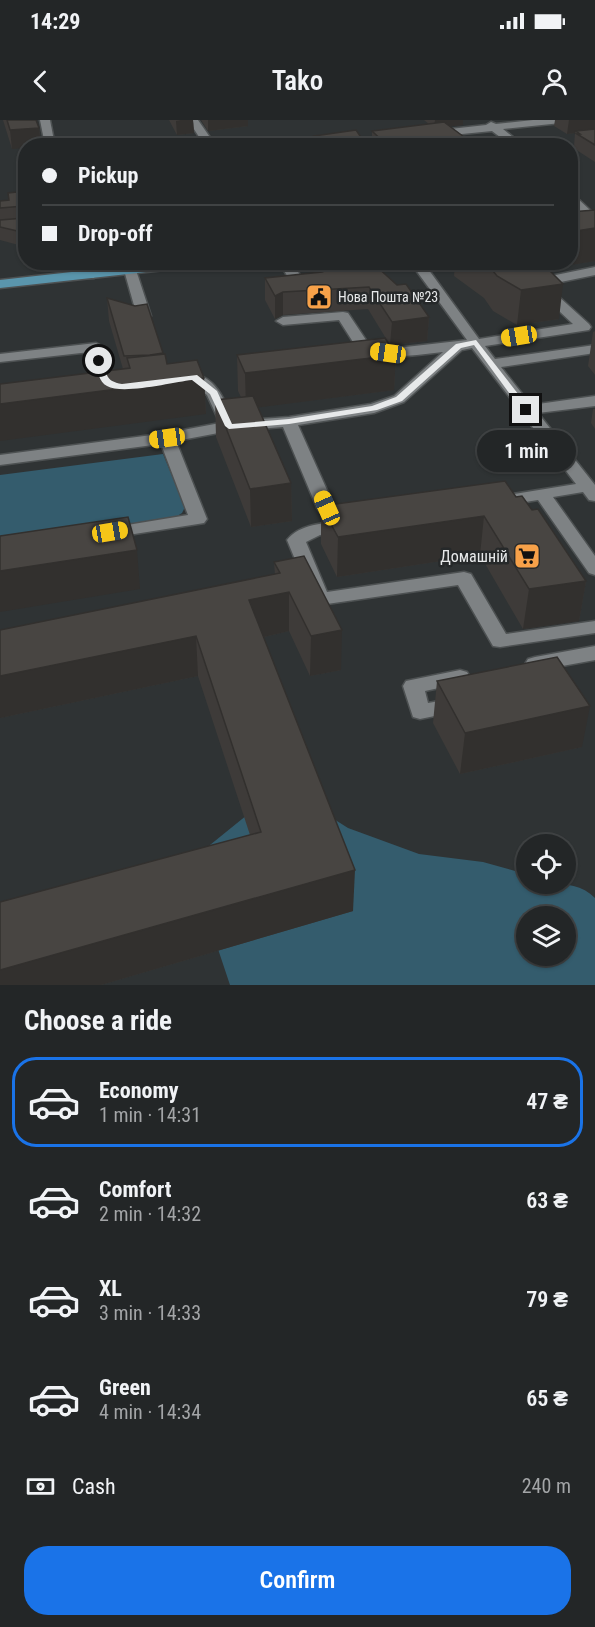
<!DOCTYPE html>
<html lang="en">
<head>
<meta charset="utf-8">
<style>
	:root { --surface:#232627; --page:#2b2e2f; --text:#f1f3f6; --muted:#a3a5a7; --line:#404344; --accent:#1a73e8 }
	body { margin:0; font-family:"Roboto Condensed",sans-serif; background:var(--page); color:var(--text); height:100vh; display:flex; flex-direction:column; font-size:22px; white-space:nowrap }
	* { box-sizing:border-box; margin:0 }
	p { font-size:20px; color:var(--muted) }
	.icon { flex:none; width:33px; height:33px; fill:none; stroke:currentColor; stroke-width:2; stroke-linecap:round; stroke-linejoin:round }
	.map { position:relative; height:865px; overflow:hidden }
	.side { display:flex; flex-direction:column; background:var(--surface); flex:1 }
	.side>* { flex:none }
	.guide { position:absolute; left:18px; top:18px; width:560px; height:132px; border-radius:24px; box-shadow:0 2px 4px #0004,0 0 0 2px var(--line); display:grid; align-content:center; height:132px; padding:0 24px; background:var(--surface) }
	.tools { position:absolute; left:516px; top:714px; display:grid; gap:12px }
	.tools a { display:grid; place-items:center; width:60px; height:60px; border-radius:50%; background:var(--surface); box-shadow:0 2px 4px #0004,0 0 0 2px var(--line); font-size:30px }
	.end { position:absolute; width:27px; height:27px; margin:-14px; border:8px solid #e7e9ea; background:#111; box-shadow:0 0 0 3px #111 }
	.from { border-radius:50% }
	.bubble { position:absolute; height:42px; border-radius:21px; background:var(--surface); box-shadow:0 2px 4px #0004,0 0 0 2px var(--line); font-size:20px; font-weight:600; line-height:42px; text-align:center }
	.car { position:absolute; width:18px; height:36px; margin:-18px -9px; border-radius:8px; box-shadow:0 0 4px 2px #0007; background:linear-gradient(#f5c518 24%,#345 0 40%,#f5c518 0 76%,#345 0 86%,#f5c518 0) }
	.guide b { display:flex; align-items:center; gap:21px; height:57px; font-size:22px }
	.guide b+b { border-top:2px solid var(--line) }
	.guide i { width:15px; height:15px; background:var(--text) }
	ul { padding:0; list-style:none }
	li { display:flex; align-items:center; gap:18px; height:90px; margin:0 12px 9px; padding:0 12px; border:3px solid transparent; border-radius:24px }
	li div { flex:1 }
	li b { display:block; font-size:22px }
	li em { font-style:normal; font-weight:600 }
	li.on { border-color:var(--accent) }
	li>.icon { width:54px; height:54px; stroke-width:1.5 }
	h2 { padding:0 24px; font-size:27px; line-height:72px }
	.pay { display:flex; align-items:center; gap:15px; height:66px; padding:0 24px; font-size:22px }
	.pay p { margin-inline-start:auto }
	.button { display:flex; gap:12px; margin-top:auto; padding:12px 24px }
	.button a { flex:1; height:69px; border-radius:24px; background:var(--accent); color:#fff; font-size:24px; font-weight:600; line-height:69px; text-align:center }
	.status { display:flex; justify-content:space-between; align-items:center; height:42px; padding:0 30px; background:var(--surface); direction:ltr }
	.status svg { height:16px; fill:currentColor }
	header { display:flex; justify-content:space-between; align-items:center; height:78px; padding:0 24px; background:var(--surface); font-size:27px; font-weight:600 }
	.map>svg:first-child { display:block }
</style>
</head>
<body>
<div class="status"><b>14:29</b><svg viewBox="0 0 49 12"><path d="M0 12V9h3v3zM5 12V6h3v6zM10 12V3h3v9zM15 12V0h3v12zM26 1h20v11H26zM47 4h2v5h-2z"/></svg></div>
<header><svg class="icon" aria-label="back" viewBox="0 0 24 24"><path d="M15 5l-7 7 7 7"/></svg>Tako<svg class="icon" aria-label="person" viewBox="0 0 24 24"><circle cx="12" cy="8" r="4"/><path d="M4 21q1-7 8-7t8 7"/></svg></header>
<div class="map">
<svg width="595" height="865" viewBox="0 0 595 865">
	<rect width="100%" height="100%" fill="#2f3334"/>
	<g fill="#345c6d" fill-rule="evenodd">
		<polygon points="163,334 185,387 182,393 174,398 0,423 0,355"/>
		<path d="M307,682l41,26 71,26 64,8 43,12v10c24,0 51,-4 69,14v87h-365l-41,-123 58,-47zM526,796h40v40h-40z"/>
	</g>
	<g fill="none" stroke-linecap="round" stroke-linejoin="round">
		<defs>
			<g id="minor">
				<polygon points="40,0 50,0 55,26 45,25"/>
				<polygon points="188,0 198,0 216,26 205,26"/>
				<polygon points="533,0 566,0 561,3 503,9 524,26 512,26 492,11 432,17 427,14 432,11 486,5 491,2 496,4"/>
				<polygon points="570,74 574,75 591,91 591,97 583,97 570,84"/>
				<polygon points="79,142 92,142 95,155 94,158 84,158"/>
				<polygon points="279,142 292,142 308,168 306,171 296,171"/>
				<path d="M410,142h13l56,77 94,-15 -44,-41 7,-4 59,-12v8l-49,10 43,39 2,3 -2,3 -104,16 10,13 100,-14v8l-94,14 30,38 64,-9v10l-57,7 57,72v16l-6,-1 -6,-8 -30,5 42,59v19l-6,-2 -51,-73 -37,6 -6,-1 -3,-4 3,-4 6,-1 75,-12 -104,-136 -10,2 -58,52 -30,11 -76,12 37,83 -3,4h-12l-3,-4 -34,-81 -54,4 -53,10 31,78 -3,4 -6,1 -89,14 -6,-1 -3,-4 3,-4 85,-14 -27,-71 -161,21v-10l167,-22 53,-10 -13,-28 -16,-13 -8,1 -7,-4 2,-3c34,-9 44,19 56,45l55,-4 82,-13 23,-8 49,-44c-28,3 -55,8 -83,1l-21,-33 -56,5 -7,-4 7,-4 60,-5 5,1 22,33 18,3 79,-9z"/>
				<polygon points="130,146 136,150 151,196 149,199 139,199 137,196 124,150"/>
				<path d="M96,223l7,4c2,9 2,23 9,30 4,4 9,5 12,9l-2,3c-23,6 -30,-20 -32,-37l-90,10v-8z"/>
				<path d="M343,401l6,1 3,4 -3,4 -29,5 -14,7 21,50 137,-20 7,2 35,60 89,-13v12l-95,14 -7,-1 -35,-61 -138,20 -7,-2 -26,-63c12,-16 38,-17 56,-19z"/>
				<polygon points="595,526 595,540 535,551 528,549 525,544 528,539 535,537"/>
				<polygon points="460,550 467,552 470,557 467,562 425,571 428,583 457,578 464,580 467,585 464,590 420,599 413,597 403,566 406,561"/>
			</g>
			<polygon id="major" points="161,142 207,142 201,146 0,168 0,160"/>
		</defs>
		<use href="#minor" stroke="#4d5152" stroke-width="3"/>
		<use href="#major" stroke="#4d5152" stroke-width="3"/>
		<use href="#minor" fill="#7e8284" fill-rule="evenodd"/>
		<use href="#major" fill="#5a95ac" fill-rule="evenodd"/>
	</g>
	<g fill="#3e3b39">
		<polygon points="3,0 36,0 39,8 41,26 26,26 12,29"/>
		<polygon points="169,0 193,0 194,13 177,15"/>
		<polygon points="201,0 248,0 248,6 208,11"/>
		<polygon points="424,0 463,0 463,5 450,6 476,26 372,26 372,11 429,4"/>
		<polygon points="555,0 595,0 595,42 575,29 575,27 574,26 575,13 567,14 554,6"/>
		<polygon points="314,16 367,26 314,26"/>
		<polygon points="26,71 26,127 0,120 0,88 9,80"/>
		<polygon points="595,90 595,141 547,148 559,199 517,205 493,191 484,178 454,156 455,142 570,142"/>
		<polygon points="338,151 429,197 427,221 390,225 368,189 283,195 275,199 265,180 265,158"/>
		<polygon points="107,178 163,234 167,244 204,258 206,294 123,249 109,201"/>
		<polygon points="595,211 595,255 588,246 593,212"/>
		<polygon points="237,235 396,235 394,270 258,287 291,363 292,401 251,407 216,317 215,280 241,277 238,271"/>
		<polygon points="593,289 595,289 595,309 591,303"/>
		<polygon points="516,377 586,461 579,501 523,509 480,435 337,457 321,424 321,386"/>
		<polygon points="274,442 341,550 310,556 289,511 264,517 353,791 101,865 0,865 250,715 198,556 0,598 275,455"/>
		<polygon points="437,561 582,627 460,654 433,603"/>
	</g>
	<g fill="#32302e">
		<polygon points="181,0 193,0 194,13 177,15 176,1"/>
		<polygon points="208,0 248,0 248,6 208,11"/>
		<polygon points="435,0 463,0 463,5 434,8"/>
		<polygon points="569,0 595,0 595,11 576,11 575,13 567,14"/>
		<polygon points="39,8 41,26 26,26 26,28 12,29 10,10"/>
		<polygon points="595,108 595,141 515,154 516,142 570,142 570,112"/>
		<polygon points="563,164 559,199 517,205 521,170"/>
		<polygon points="283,172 283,195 275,199 275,176"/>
		<polygon points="429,197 427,221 390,225 392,202"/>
		<polygon points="396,235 394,270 246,289 245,253"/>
		<polygon points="204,258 206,294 0,321 0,284"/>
		<polygon points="291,363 292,401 251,407 250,369"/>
		<polygon points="484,396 480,435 337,457 338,417"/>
		<polygon points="137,430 140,469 0,492 0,451"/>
		<polygon points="586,461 579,501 523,509 529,469"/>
		<polygon points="289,472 289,511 251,520 249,480"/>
		<polygon points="342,510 341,550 310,556 311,516"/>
		<polygon points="196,516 198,556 0,598 0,556"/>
		<polygon points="590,586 582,627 460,654 465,613"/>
		<polygon points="355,750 353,791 101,865 0,865 0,850"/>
	</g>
	<g fill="#484542" stroke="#32302e" stroke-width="1.5">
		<polygon points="7,0 36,0 39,8 10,10"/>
		<polygon points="444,2 476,26 388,26 372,11"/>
		<polygon points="595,9 595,25 577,14 580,14 576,11"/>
		<polygon points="356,10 367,26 324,26 314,16"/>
		<polygon points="103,17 107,26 49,26 48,21"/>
		<polygon points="26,71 26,87 24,86 0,88 0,81 9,80 8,73"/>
		<polygon points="595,90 595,108 570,112 570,92"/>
		<polygon points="26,93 26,113 0,107 0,100 24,98"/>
		<polygon points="486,142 541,142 563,164 521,170 497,156"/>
		<polygon points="376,146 397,165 406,164 429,197 392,202 369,167 283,172 275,176 265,158 322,152 330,149 338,151"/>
		<polygon points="107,178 135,186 147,184 163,233 150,235 124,236"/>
		<polygon points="385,218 396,235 245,253 237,235"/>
		<polygon points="165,234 167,244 197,240 204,258 0,284 0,264 130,248 127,238"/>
		<polygon points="253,276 291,363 250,369 215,280"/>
		<polygon points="505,361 516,377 522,376 532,390 538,389 586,461 529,469 484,396 338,417 321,386"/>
		<polygon points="128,397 137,430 0,451 0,416"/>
		<polygon points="304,436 342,510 311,516 289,472 249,480 355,750 0,850 0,782 261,712 196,516 0,556 0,510 280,453 274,442"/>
		<polygon points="557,537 590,586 465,613 437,561"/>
	</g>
	<path fill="#e7e9ea" d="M476,220l53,68v4h-6l-49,-67 -13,3 -59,53 -25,9 -88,14 -60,5 -4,-3 -15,-32 -18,-14c-19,2 -69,15 -85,6 -8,-4 -10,-16 -12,-25l7,-1c6,14 2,21 20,24l75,-9 20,16 15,33 57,-5 83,-13 24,-9 60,-53z"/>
	<defs>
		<symbol id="civic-square" viewBox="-11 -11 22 22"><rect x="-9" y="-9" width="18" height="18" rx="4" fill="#f7a149" stroke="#26292a"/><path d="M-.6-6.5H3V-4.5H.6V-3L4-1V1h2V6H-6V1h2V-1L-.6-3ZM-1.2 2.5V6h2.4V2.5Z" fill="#111"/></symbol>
		<symbol id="supermarket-square" viewBox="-11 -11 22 22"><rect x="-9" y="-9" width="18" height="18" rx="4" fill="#f7a149" stroke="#26292a"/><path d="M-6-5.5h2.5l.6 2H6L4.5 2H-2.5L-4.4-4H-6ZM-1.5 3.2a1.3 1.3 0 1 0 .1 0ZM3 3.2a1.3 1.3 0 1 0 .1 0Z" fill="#111"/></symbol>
	</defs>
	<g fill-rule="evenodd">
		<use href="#civic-square" x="304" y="162" width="30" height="30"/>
		<use href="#supermarket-square" x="512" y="421" width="30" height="30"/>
	</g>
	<g text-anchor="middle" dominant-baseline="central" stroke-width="5" stroke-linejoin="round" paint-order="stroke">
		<g font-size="14" fill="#e7e9ea" stroke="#26292a" text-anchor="start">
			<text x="338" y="177">Нова Пошта №23</text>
		</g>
		<g font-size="16" fill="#e7e9ea" stroke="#26292a" text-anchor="end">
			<text x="508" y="436">Домашній</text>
		</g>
	</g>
</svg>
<div class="tools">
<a><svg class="icon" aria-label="locate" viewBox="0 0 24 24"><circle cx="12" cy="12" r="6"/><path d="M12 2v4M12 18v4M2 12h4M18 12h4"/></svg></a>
<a><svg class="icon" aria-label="layers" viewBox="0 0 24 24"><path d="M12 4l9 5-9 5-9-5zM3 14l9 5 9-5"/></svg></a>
</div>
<i class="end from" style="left:99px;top:241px"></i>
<i class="end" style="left:526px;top:290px"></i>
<div class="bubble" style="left:477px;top:310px;width:99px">1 min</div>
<i class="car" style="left:519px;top:216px;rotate:261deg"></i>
<i class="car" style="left:388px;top:233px;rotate:278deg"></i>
<i class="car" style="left:167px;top:318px;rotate:262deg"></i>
<i class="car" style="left:327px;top:388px;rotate:336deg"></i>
<i class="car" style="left:110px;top:412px;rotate:81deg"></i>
<div class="guide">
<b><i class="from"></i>Pickup</b>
<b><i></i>Drop-off</b>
</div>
</div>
<section class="side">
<h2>Choose a ride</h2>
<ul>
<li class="on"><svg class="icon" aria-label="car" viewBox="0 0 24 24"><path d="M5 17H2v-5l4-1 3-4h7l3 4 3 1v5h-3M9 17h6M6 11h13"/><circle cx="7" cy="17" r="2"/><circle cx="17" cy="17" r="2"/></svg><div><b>Economy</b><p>1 min · 14:31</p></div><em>47 ₴</em></li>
<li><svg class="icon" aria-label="car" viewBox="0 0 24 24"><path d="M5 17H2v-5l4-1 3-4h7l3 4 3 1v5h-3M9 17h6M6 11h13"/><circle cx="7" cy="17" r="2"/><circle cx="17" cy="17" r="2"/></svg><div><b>Comfort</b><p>2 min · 14:32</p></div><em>63 ₴</em></li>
<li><svg class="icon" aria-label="car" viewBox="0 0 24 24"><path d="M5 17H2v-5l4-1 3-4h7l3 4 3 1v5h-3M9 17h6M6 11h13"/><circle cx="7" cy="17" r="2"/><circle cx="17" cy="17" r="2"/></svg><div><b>XL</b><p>3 min · 14:33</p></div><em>79 ₴</em></li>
<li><svg class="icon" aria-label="car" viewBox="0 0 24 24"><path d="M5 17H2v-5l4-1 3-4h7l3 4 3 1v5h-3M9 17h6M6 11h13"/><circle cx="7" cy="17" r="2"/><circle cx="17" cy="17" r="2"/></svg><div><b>Green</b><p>4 min · 14:34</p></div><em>65 ₴</em></li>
</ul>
<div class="pay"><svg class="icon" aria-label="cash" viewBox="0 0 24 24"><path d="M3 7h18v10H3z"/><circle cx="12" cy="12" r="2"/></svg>Cash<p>240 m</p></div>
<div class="button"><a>Confirm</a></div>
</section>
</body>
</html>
